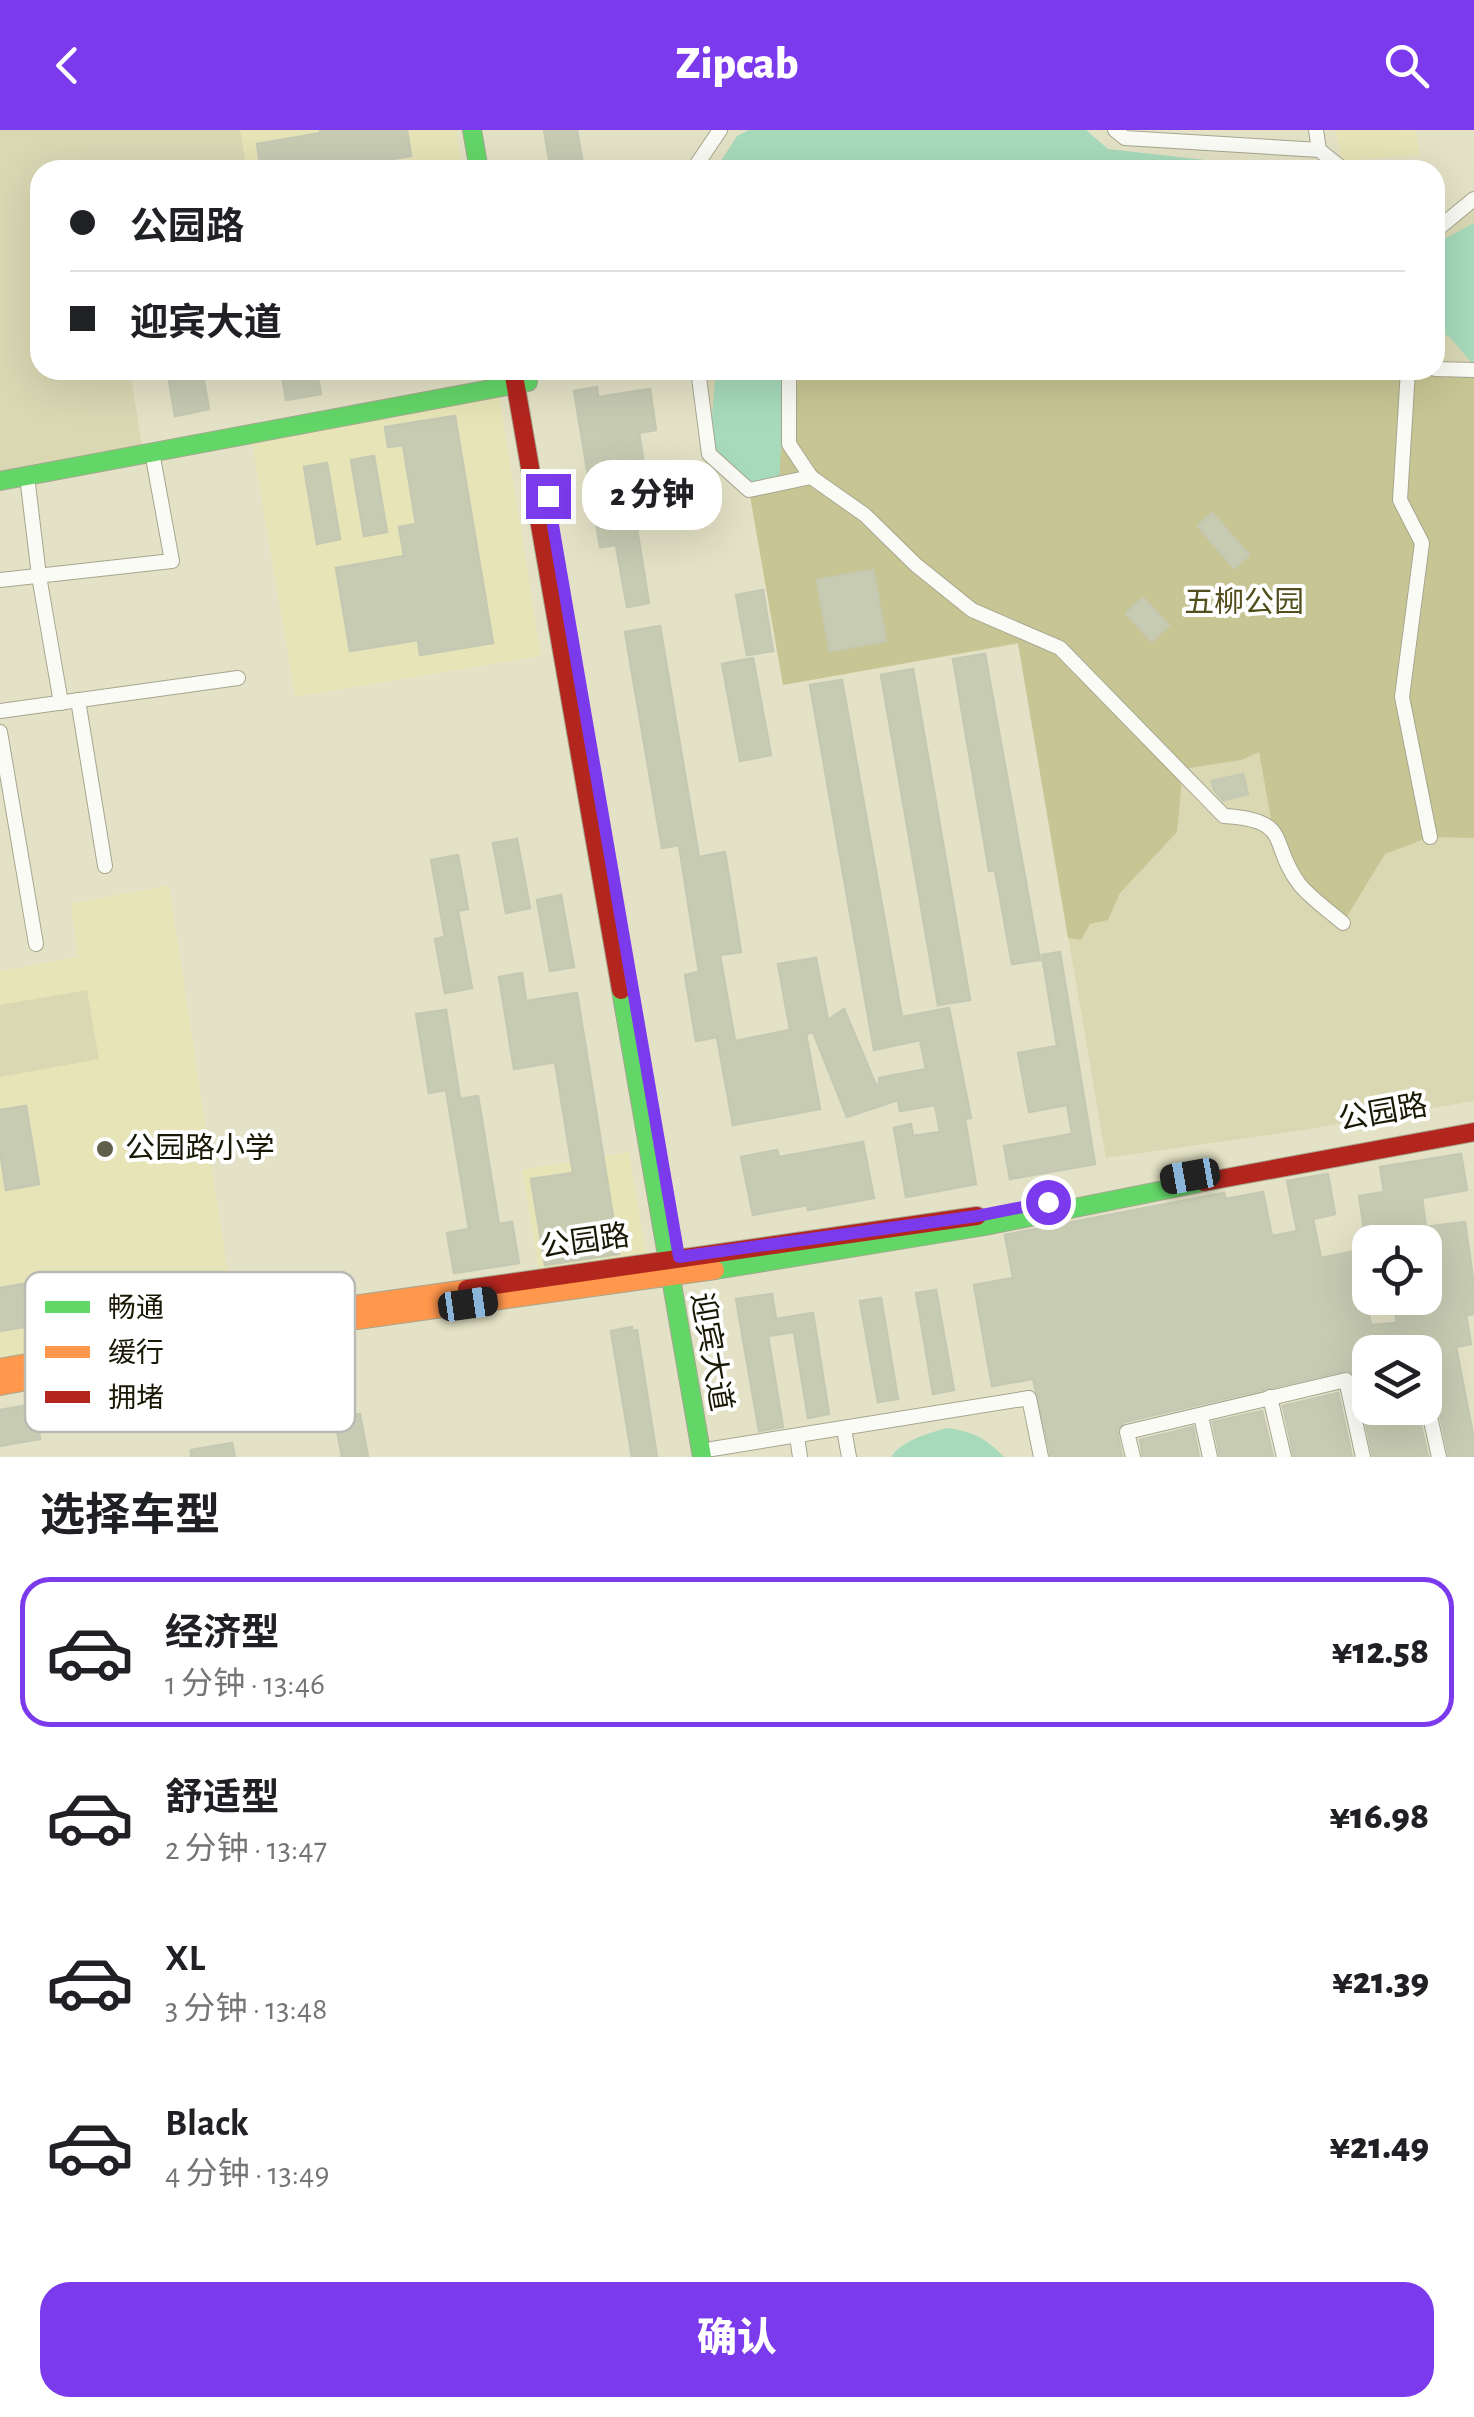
<!DOCTYPE html>
<html lang="zh">
<head>
<meta charset="utf-8">
<style>
	:root { --surface:#fff; --page:#f2f2f2; --text:#202124; --muted:#757577; --line:#e0e0e0; --accent:#7c3aed }
	body { margin:0; font-family:"Alegreya Sans","Noto Sans SC",sans-serif; background:var(--page); color:var(--text); height:100vh; display:flex; flex-direction:column; font-size:38px; white-space:nowrap }
	* { box-sizing:border-box; margin:0 }
	p { font-size:32px; color:var(--muted) }
	.icon { flex:none; width:55px; height:55px; fill:none; stroke:currentColor; stroke-width:2; stroke-linecap:round; stroke-linejoin:round }
	.map { position:relative; height:1327px; overflow:hidden }
	.side { display:flex; flex-direction:column; background:var(--surface); flex:1 }
	.side>* { flex:none }
	.top-card { position:absolute; left:30px; top:30px; width:1415px; height:220px; border-radius:30px; box-shadow:0 10px 40px #0002; display:grid; align-content:center; height:220px; padding:0 40px; background:var(--surface) }
	.fabs { position:absolute; left:1352px; top:1095px; display:grid; gap:20px }
	.fabs a { display:grid; place-items:center; width:90px; height:90px; border-radius:20px; background:var(--surface); box-shadow:0 10px 40px #0002; font-size:50px }
	.end { position:absolute; width:45px; height:45px; margin:-22px; border:12px solid #7c3aed; background:#fff; box-shadow:0 0 0 5px #fff }
	.from { border-radius:50% }
	.bubble { position:absolute; height:70px; border-radius:30px; background:var(--surface); box-shadow:0 10px 40px #0002; font-size:32px; font-weight:800; line-height:70px; text-align:center }
	.car { position:absolute; width:30px; height:60px; margin:-30px -15px; border-radius:12px; box-shadow:0 0 8px 2px #0007; background:linear-gradient(#222 24%,#8ab4d8 0 40%,#222 0 76%,#8ab4d8 0 86%,#222 0) }
	.top-card b { display:flex; align-items:center; gap:35px; height:95px; font-size:38px }
	.top-card b+b { border-top:2px solid var(--line) }
	.top-card i { width:25px; height:25px; background:var(--text) }
	ul { padding:0; list-style:none }
	li { display:flex; align-items:center; gap:30px; height:150px; margin:0 20px 15px; padding:0 20px; border:5px solid transparent; border-radius:30px }
	li div { flex:1 }
	li b { display:block; font-size:38px }
	li em { font-style:normal; font-weight:800 }
	li.selected { border-color:var(--accent) }
	li>.icon { width:90px; height:90px; stroke-width:1.5 }
	h2 { padding:0 40px; font-size:45px; line-height:120px }
	.primary-button { display:flex; gap:20px; margin-top:auto; padding:20px 40px }
	.primary-button a { flex:1; height:115px; border-radius:30px; background:var(--accent); color:#fff; font-size:40px; font-weight:800; line-height:115px; text-align:center }
	header { display:flex; justify-content:space-between; align-items:center; height:130px; padding:0 40px; background:var(--accent); color:#fff; font-size:45px; font-weight:800 }
	.map>svg:first-child { display:block }
</style>
</head>
<body>
<header><svg class="icon" aria-label="back" viewBox="0 0 24 24"><path d="M15 5l-7 7 7 7"/></svg>Zipcab<svg class="icon" aria-label="search" viewBox="0 0 24 24"><circle cx="10" cy="10" r="6"/><path d="M15 15l6 6"/></svg></header>
<div class="map">
<svg width="1474" height="1327" viewBox="0 0 1474 1327">
	<rect width="100%" height="100%" fill="#e3e2c6"/>
	<g fill="#e7e4b7">
		<polygon points="240,0 456,0 461,31 405,40 247,40"/>
		<polygon points="1335,0 1416,0 1420,25 1342,31"/>
		<polygon points="499,264 541,526 295,567 252,311"/>
		<polygon points="169,755 236,1197 0,1230 0,841 78,827 71,774"/>
		<polygon points="629,1022 649,1140 542,1158 522,1040"/>
	</g>
	<g fill="#dad8b3">
		<polygon points="0,0 240,0 247,40 40,40 40,240 130,240 142,316 0,343"/>
		<polygon points="1474,78 1474,971 1303,1000 1106,1028 1018,514 783,555 749,360 709,324 698,240 1435,240 1435,102"/>
		<polygon points="87,860 99,929 0,947 0,875"/>
	</g>
	<polygon fill="#c8c594" points="786,240 1474,240 1474,708 1430,707 1385,724 1343,793 1299,754 1273,700 1259,622 1241,630 1183,639 1177,702 1120,763 1108,790 1090,794 1081,810 1068,808 1018,513 783,555 749,360"/>
	<g fill="#a7dabb">
		<polygon points="749,0 1086,0 1108,19 1293,40 715,40 737,6"/>
		<polygon points="1474,93 1474,236 1450,207 1435,200 1435,114"/>
		<polygon points="722,240 786,240 779,351 749,360 709,324 715,251"/>
		<path d="M946,1298c26,3 40,10 58,29h-113c12,-17 36,-23 55,-29z"/>
	</g>
	<g fill="#c7cbb2" stroke="#c5c9b3" stroke-width="2.5">
		<polygon points="320,0 407,0 411,26 328,40 261,40 257,14 321,3"/>
		<polygon points="544,0 577,0 584,40 551,40"/>
		<polygon points="167,240 202,240 209,279 175,286"/>
		<polygon points="281,240 316,240 321,264 286,270"/>
		<polygon points="597,257 598,267 650,259 656,300 639,303 649,365 632,368 649,473 627,477 616,415 600,417 574,261"/>
		<polygon points="455,286 493,513 420,525 418,510 350,521 336,438 404,426 399,397 416,394 403,315 388,317 385,297"/>
		<polygon points="374,326 387,402 364,406 351,330"/>
		<polygon points="327,333 340,409 317,414 304,337"/>
		<polygon points="1212,383 1249,425 1234,438 1198,396"/>
		<polygon points="873,440 886,511 830,521 817,450"/>
		<polygon points="763,460 773,521 747,525 736,465"/>
		<polygon points="1143,468 1169,495 1152,511 1126,484"/>
		<polygon points="660,496 699,727 725,722 741,822 720,825 735,911 790,900 778,834 816,828 828,890 844,879 876,955 880,954 879,948 926,939 920,910 874,920 810,555 842,550 902,887 949,878 971,988 965,989 976,1054 906,1067 894,998 911,994 913,1006 940,1002 935,975 900,981 898,970 847,987 813,902 806,904 820,979 733,995 717,907 696,911 685,845 699,842 679,715 662,718 625,502"/>
		<polygon points="985,524 1040,830 1012,834 995,740 989,741 953,529"/>
		<polygon points="753,528 771,625 740,631 722,534"/>
		<polygon points="913,539 970,870 938,875 881,545"/>
		<polygon points="1243,644 1248,664 1223,670 1214,660 1212,651"/>
		<polygon points="517,709 530,778 506,783 493,713"/>
		<polygon points="458,725 468,779 458,781 472,858 445,863 435,809 445,807 431,730"/>
		<polygon points="561,765 574,837 550,841 537,770"/>
		<polygon points="1060,822 1095,1034 1010,1049 1004,1016 1072,1004 1067,975 1029,982 1018,923 1057,916 1042,825"/>
		<polygon points="522,843 526,871 577,863 619,1124 545,1135 531,1049 573,1043 555,932 514,939 499,847"/>
		<polygon points="446,880 460,969 478,966 499,1094 512,1092 519,1133 454,1143 447,1103 469,1099 446,960 429,963 416,884"/>
		<polygon points="26,976 39,1054 6,1060 0,1021 0,980"/>
		<polygon points="863,1012 874,1068 808,1080 807,1075 753,1085 741,1027 777,1020 779,1027"/>
		<polygon points="1461,1024 1467,1060 1422,1068 1426,1097 1465,1092 1474,1156 1474,1184 1466,1185 1471,1214 1456,1217 1474,1310 1474,1327 1449,1327 1435,1262 1425,1254 1425,1222 1370,1222 1370,1278 1417,1278 1428,1327 1373,1327 1356,1248 1348,1240 1124,1292 1117,1300 1122,1327 1051,1327 1033,1249 992,1256 974,1155 1013,1148 1005,1105 1224,1063 1226,1069 1263,1062 1272,1106 1297,1101 1287,1051 1328,1044 1335,1084 1313,1089 1321,1128 1370,1118 1370,1137 1364,1138 1368,1157 1364,1158 1371,1195 1397,1193 1393,1168 1442,1168 1434,1113 1366,1112 1359,1066 1384,1062 1380,1037"/>
		<polygon points="23,1154 30,1196 0,1201 0,1158"/>
		<polygon points="936,1160 954,1260 933,1264 916,1163"/>
		<polygon points="772,1164 776,1189 813,1183 829,1284 808,1288 794,1202 768,1206 783,1297 759,1301 736,1169"/>
		<polygon points="881,1168 898,1269 878,1272 860,1171"/>
		<polygon points="632,1197 632,1201 637,1200 657,1327 632,1327 611,1201"/>
		<polygon points="1338,1263 1352,1327 1294,1327 1283,1276"/>
		<polygon points="35,1274 40,1309 0,1316 0,1280"/>
		<polygon points="1262,1281 1273,1327 1220,1327 1213,1292"/>
		<polygon points="360,1284 368,1327 342,1327 335,1289"/>
		<polygon points="1193,1297 1199,1327 1143,1327 1140,1310"/>
		<polygon points="232,1313 235,1327 191,1327 191,1320"/>
	</g>
	<g fill="none" stroke-linecap="round" stroke-linejoin="round">
		<defs>
			<g id="street">
				<polyline points="1115,0 1125,8 1319,20 1344,40"/>
				<polyline points="1316,0 1319,20"/>
				<polyline points="693,40 720,0"/>
				<polyline points="1435,101 1474,69"/>
				<polyline points="1435,239 1474,240"/>
				<path d="M698,240l11,84 40,36 62,-13 54,38 51,50 56,45 88,38 164,168c70,4 44,28 76,69 12,14 29,26 43,38"/>
				<polyline points="789,240 789,314 811,347"/>
				<polyline points="1408,240 1400,370 1422,413 1402,567 1430,707"/>
				<polyline points="27,346 39,446 61,573"/>
				<polyline points="0,450 172,431 152,322"/>
				<polyline points="78,570 105,736"/>
				<polyline points="0,581 238,548"/>
				<polyline points="0,602 36,814"/>
				<polyline points="1425,1264 1439,1327"/>
				<polyline points="1270,1267 1284,1327"/>
				<polyline points="1201,1286 1210,1327"/>
				<polyline points="844,1299 849,1327"/>
				<polyline points="797,1306 800,1327"/>
				<polyline points="712,1319 1029,1268 1041,1327"/>
				<polyline points="1133,1327 1127,1302 1346,1250 1363,1327"/>
			</g>
			<g id="fast">
				<polyline points="472,0 479,40"/>
				<polyline points="0,351 528,252"/>
				<polyline points="621,860 702,1327"/>
				<polyline points="715,1140 985,1096 1204,1052"/>
			</g>
			<g id="slow">
				<polyline points="0,1238 354,1175 467,1159"/>
				<polyline points="0,1256 357,1190 715,1140"/>
			</g>
			<g id="jam">
				<polyline points="513,240 621,860"/>
				<polyline points="1204,1052 1474,1002"/>
				<polyline points="467,1159 977,1086"/>
			</g>
		</defs>
		<use href="#street" stroke="#a6a690" stroke-width="16"/>
		<use href="#fast" stroke="#a6a690" stroke-width="20"/>
		<use href="#slow" stroke="#a6a690" stroke-width="20"/>
		<use href="#jam" stroke="#a6a690" stroke-width="20"/>
		<use href="#street" stroke="#fbfbf6" stroke-width="14"/>
		<use href="#fast" stroke="#63d668" stroke-width="18"/>
		<use href="#slow" stroke="#ff974d" stroke-width="18"/>
		<use href="#jam" stroke="#b3261e" stroke-width="18"/>
	</g>
	<g fill="none" stroke-linecap="round" stroke-linejoin="round">
		<polyline stroke="#7c3aed" stroke-width="12" points="548,366 679,1127 977,1086 1048,1072"/>
	</g>
	<circle fill="#605f49" stroke="#fff" stroke-width="4" cx="105" cy="1019" r="10"/>
	<g text-anchor="middle" dominant-baseline="central" stroke-width="8" stroke-linejoin="round" paint-order="stroke">
		<g font-size="30" fill="#524f1d" stroke="#fff">
			<text x="1244" y="473">五柳公园</text>
		</g>
		<g font-size="30" fill="#191805" stroke="#fff">
			<text transform="translate(1383 983) rotate(-10)">公园路</text>
			<text transform="translate(585 1112) rotate(-8)">公园路</text>
			<text transform="translate(711 1222) rotate(80)">迎宾大道</text>
		</g>
		<g font-size="30" fill="#191805" stroke="#fff" text-anchor="start">
			<text x="125" y="1019">公园路小学</text>
		</g>
	</g>
	<rect x="25" y="1142" width="330" height="160" rx="15" fill="#fff" stroke="#babab4" stroke-width="2.5"/>
	<rect x="45" y="1171" width="45" height="12" fill="#63d668"/>
	<rect x="45" y="1216" width="45" height="12" fill="#ff974d"/>
	<rect x="45" y="1261" width="45" height="12" fill="#b3261e"/>
	<g font-size="28" fill="#191805">
		<text x="108" y="1187">畅通</text>
		<text x="108" y="1232">缓行</text>
		<text x="108" y="1277">拥堵</text>
	</g>
</svg>
<div class="fabs">
<a><svg class="icon" aria-label="locate" viewBox="0 0 24 24"><circle cx="12" cy="12" r="6"/><path d="M12 2v4M12 18v4M2 12h4M18 12h4"/></svg></a>
<a><svg class="icon" aria-label="layers" viewBox="0 0 24 24"><path d="M12 4l9 5-9 5-9-5zM3 14l9 5 9-5"/></svg></a>
</div>
<i class="end from" style="left:1048px;top:1072px"></i>
<i class="end" style="left:548px;top:366px"></i>
<div class="bubble" style="left:582px;top:330px;width:140px">2 分钟</div>
<i class="car" style="left:1190px;top:1046px;rotate:260deg"></i>
<i class="car" style="left:468px;top:1174px;rotate:82deg"></i>
<div class="top-card">
<b><i class="from"></i>公园路</b>
<b><i></i>迎宾大道</b>
</div>
</div>
<section class="side">
<h2>选择车型</h2>
<ul>
<li class="selected"><svg class="icon" aria-label="car" viewBox="0 0 24 24"><path d="M5 17H2v-5l4-1 3-4h7l3 4 3 1v5h-3M9 17h6M6 11h13"/><circle cx="7" cy="17" r="2"/><circle cx="17" cy="17" r="2"/></svg><div><b>经济型</b><p>1 分钟 · 13:46</p></div><em>¥12.58</em></li>
<li><svg class="icon" aria-label="car" viewBox="0 0 24 24"><path d="M5 17H2v-5l4-1 3-4h7l3 4 3 1v5h-3M9 17h6M6 11h13"/><circle cx="7" cy="17" r="2"/><circle cx="17" cy="17" r="2"/></svg><div><b>舒适型</b><p>2 分钟 · 13:47</p></div><em>¥16.98</em></li>
<li><svg class="icon" aria-label="car" viewBox="0 0 24 24"><path d="M5 17H2v-5l4-1 3-4h7l3 4 3 1v5h-3M9 17h6M6 11h13"/><circle cx="7" cy="17" r="2"/><circle cx="17" cy="17" r="2"/></svg><div><b>XL</b><p>3 分钟 · 13:48</p></div><em>¥21.39</em></li>
<li><svg class="icon" aria-label="car" viewBox="0 0 24 24"><path d="M5 17H2v-5l4-1 3-4h7l3 4 3 1v5h-3M9 17h6M6 11h13"/><circle cx="7" cy="17" r="2"/><circle cx="17" cy="17" r="2"/></svg><div><b>Black</b><p>4 分钟 · 13:49</p></div><em>¥21.49</em></li>
</ul>
<div class="primary-button"><a>确认</a></div>
</section>
</body>
</html>
